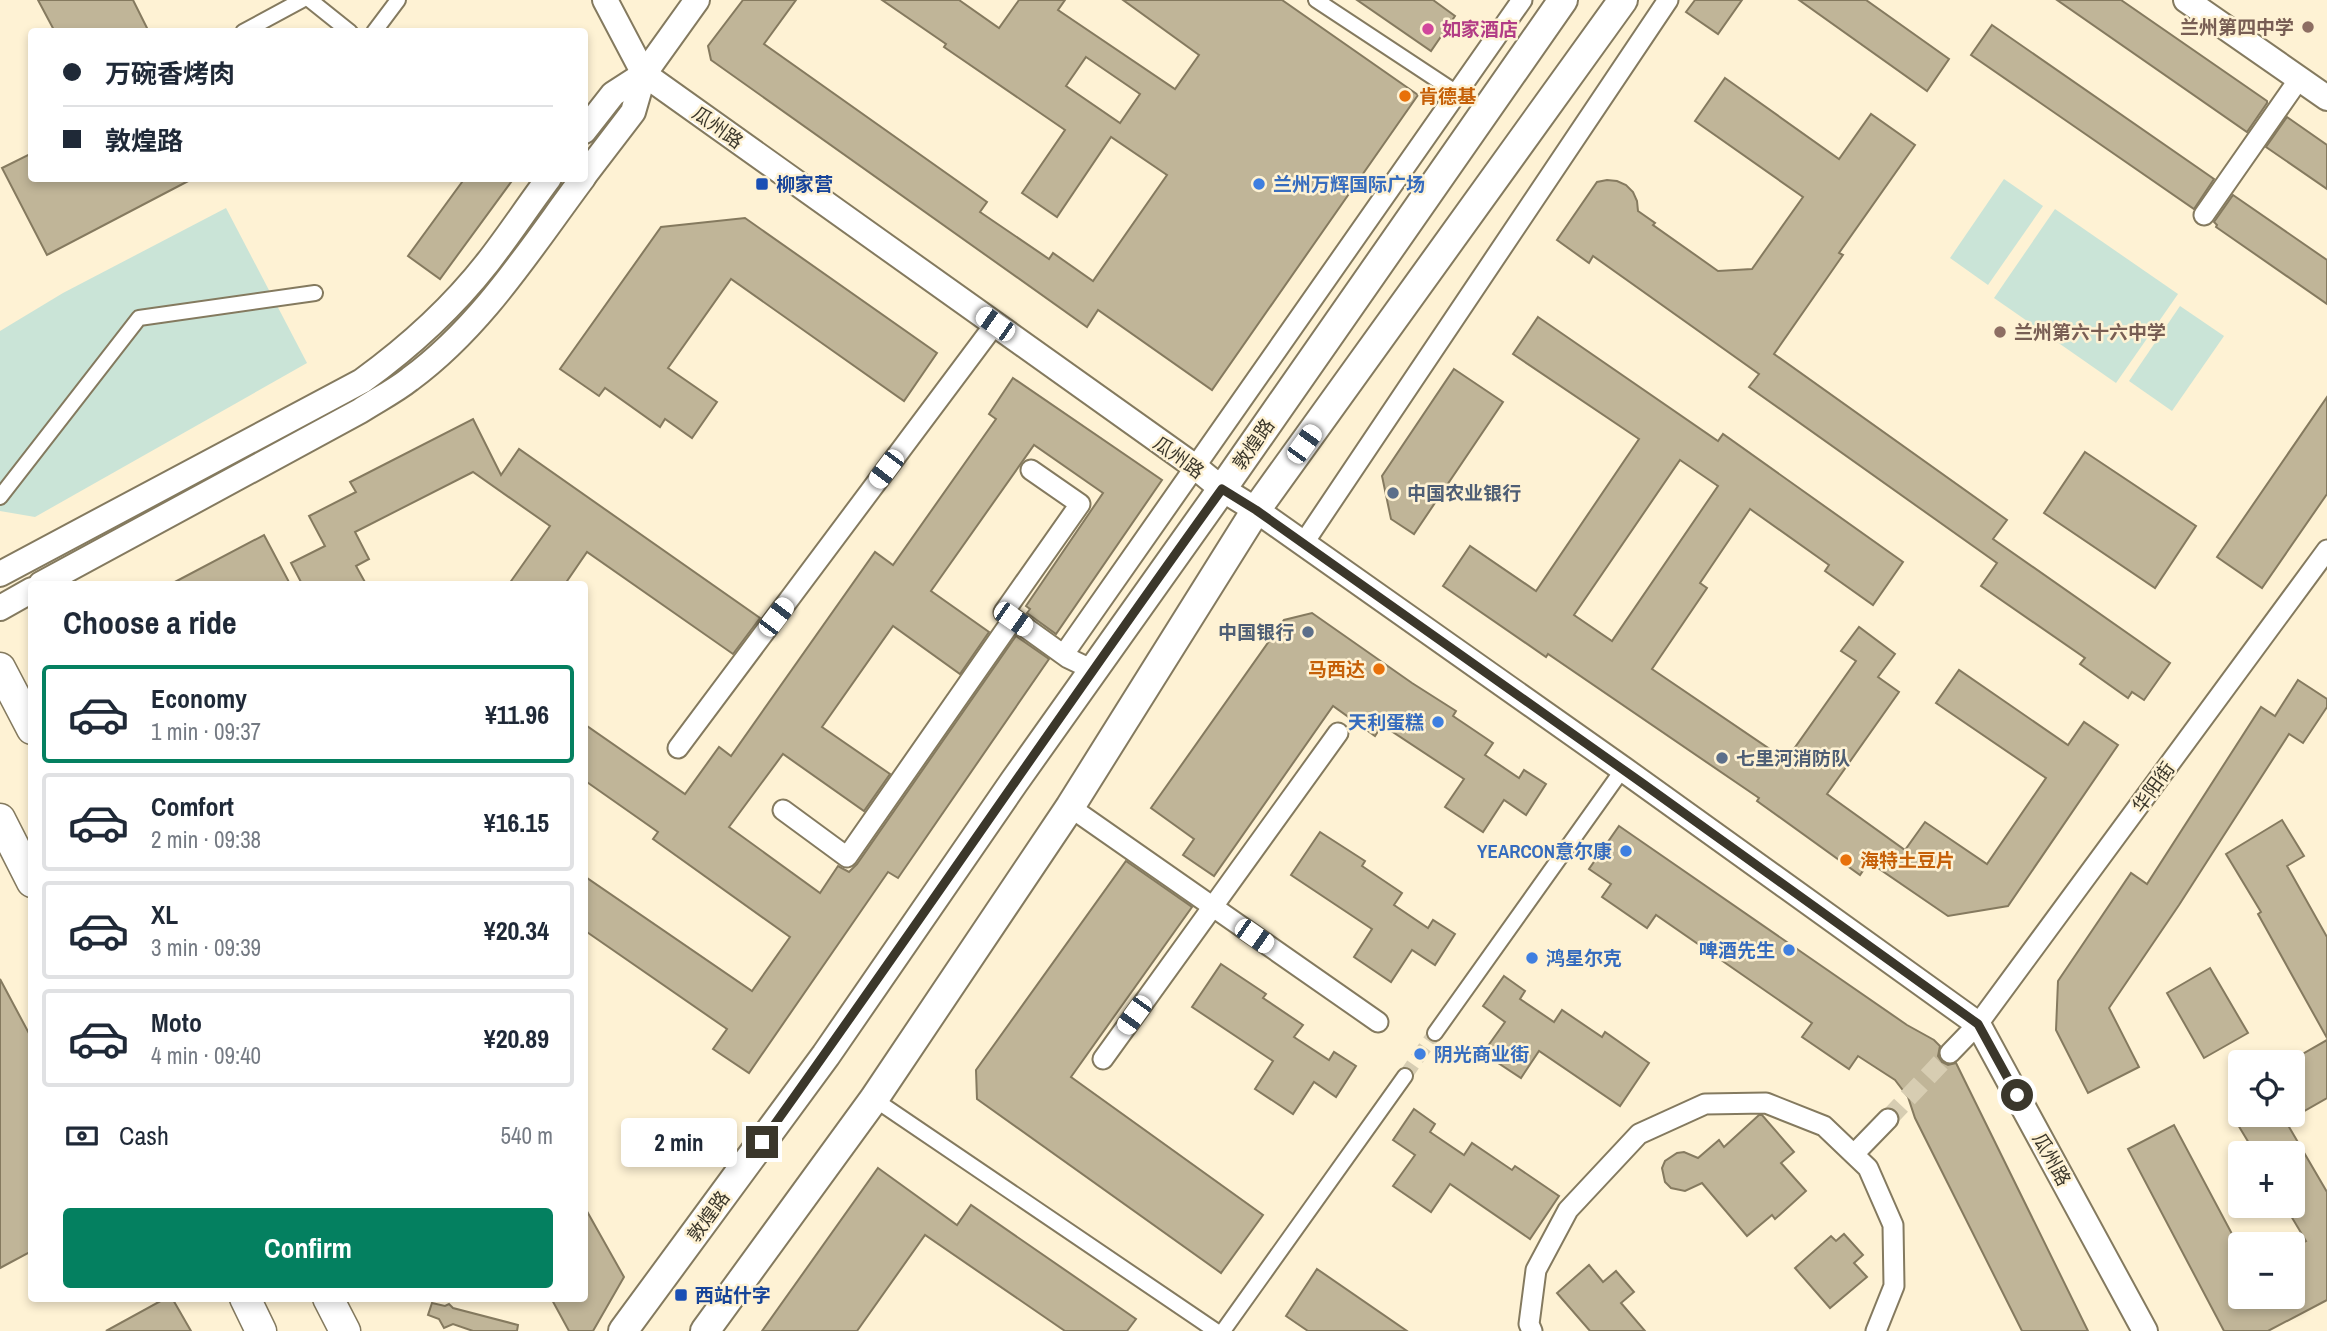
<!DOCTYPE html>
<html lang="en">
<head>
<meta charset="utf-8">
<style>
	:root { --surface:#fff; --page:#f2f2f3; --text:#1f2937; --muted:#747a83; --line:#e0e1e3; --accent:#048060 }
	body { margin:0; font-family:"Archivo Narrow","Noto Sans SC",sans-serif; background:var(--page); color:var(--text); height:100vh; display:flex; flex-direction:column; font-size:26px; white-space:nowrap }
	* { box-sizing:border-box; margin:0 }
	p { font-size:23px; color:var(--muted) }
	.icon { flex:none; width:38px; height:38px; fill:none; stroke:currentColor; stroke-width:2; stroke-linecap:round; stroke-linejoin:round }
	.map { position:relative; flex:1; overflow:hidden }
	.sheet { position:absolute; left:28px; top:581px; width:560px; height:721px; display:flex; flex-direction:column; background:var(--surface); border-radius:7px; box-shadow:0 4px 10px #0003 }
	.sheet>* { flex:none }
	.banner { position:absolute; left:28px; top:28px; width:560px; height:154px; border-radius:7px; box-shadow:0 4px 10px #0003; display:grid; align-content:center; height:154px; padding:0 35px; background:var(--surface) }
	.fabs { position:absolute; left:2228px; top:1050px; display:grid; gap:14px }
	.fabs a { display:grid; place-items:center; width:77px; height:77px; border-radius:7px; background:var(--surface); box-shadow:0 4px 10px #0003; font-size:35px }
	.end { position:absolute; width:32px; height:32px; margin:-16px; border:9px solid #3b372b; background:#fff; box-shadow:0 0 0 4px #fff }
	.from { border-radius:50% }
	.bubble { position:absolute; height:49px; border-radius:7px; background:var(--surface); box-shadow:0 4px 10px #0003; font-size:23px; font-weight:800; line-height:49px; text-align:center }
	.car { position:absolute; width:21px; height:42px; margin:-21px -10px; border-radius:9px; box-shadow:0 0 5px 2px #0007; background:linear-gradient(#fff 24%,#345 0 40%,#fff 0 76%,#345 0 86%,#fff 0) }
	.banner b { display:flex; align-items:center; gap:24px; height:66px; font-size:26px }
	.banner b+b { border-top:2px solid var(--line) }
	.banner i { width:18px; height:18px; background:var(--text) }
	ul { padding:0; list-style:none }
	li { display:flex; align-items:center; gap:21px; height:98px; margin:0 14px 10px; padding:0 21px; border:4px solid var(--line); border-radius:7px }
	li div { flex:1 }
	li b { display:block; font-size:26px }
	li em { font-style:normal; font-weight:800 }
	li.current { border-color:var(--accent) }
	li>.icon { width:63px; height:63px; stroke-width:1.5 }
	h2 { padding:0 35px; font-size:32px; line-height:84px }
	.pay { display:flex; align-items:center; gap:18px; height:77px; padding:0 35px; font-size:26px }
	.pay p { margin-inline-start:auto }
	.cta { display:flex; gap:14px; margin-top:auto; padding:14px 35px }
	.cta a { flex:1; height:80px; border-radius:7px; background:var(--accent); color:#fff; font-size:28px; font-weight:800; line-height:80px; text-align:center }
	.map>svg:first-child { display:block }
</style>
</head>
<body>
<div class="map">
<svg width="2327" height="1331" viewBox="0 0 2327 1331">
	<rect width="100%" height="100%" fill="#fef2d4"/>
	<g fill="#cae4d7">
		<polygon points="2004,179 2043,206 1988,285 1950,258"/>
		<polygon points="226,208 307,363 35,517 0,511 0,331 63,293"/>
		<polygon points="2055,209 2178,294 2116,383 1994,298"/>
		<polygon points="2180,306 2224,336 2172,411 2129,381"/>
	</g>
	<g fill="#c0b598" stroke="#857a5f" stroke-width="2" fill-rule="evenodd">
		<polygon points="38,0 133,0 149,32 55,32"/>
		<path d="M743,0h53l-32,44 223,158 -7,10 69,47 4,-6 40,28 74,-106 -56,-38 -54,80 -35,-24 43,-63 -121,-83 2,-3 -64,-44h77l40,28 20,-28h46l-7,10 117,79 24,-34 -76,-55h159l136,95 -206,295 -114,-80 -11,17 -376,-267 -3,-14zM1086,57l54,37 -20,29 -54,-37z"/>
		<polygon points="1357,0 1433,0 1455,16 1431,51"/>
		<polygon points="1695,0 1742,0 1718,34 1686,12"/>
		<polygon points="1799,0 1866,0 1949,59 1927,91"/>
		<polygon points="2057,0 2121,0 2267,101 2267,103 2247,132"/>
		<polygon points="1992,25 2214,179 2194,209 1971,55"/>
		<polygon points="1725,78 1839,159 1871,114 1915,145 1839,253 1843,255 1774,354 2007,520 1993,539 2170,663 2144,700 2132,692 2128,698 2080,664 2085,658 1981,586 1997,563 1749,387 1759,374 1593,256 1589,263 1557,240 1597,182 1607,180 1617,181 1626,185 1633,192 1637,201 1638,211 1655,223 1653,225 1718,271 1752,269 1803,197 1695,121"/>
		<polygon points="2287,117 2327,145 2327,189 2266,147"/>
		<polygon points="32,153 32,178 194,178 47,255 2,168"/>
		<polygon points="465,178 514,178 440,279 408,256"/>
		<polygon points="2233,195 2327,260 2327,304 2216,227 2217,225 2214,222"/>
		<polygon points="745,218 937,353 904,401 731,279 668,368 717,402 692,438 665,419 660,427 605,388 599,396 560,369 661,227"/>
		<path d="M1538,317l180,124 5,-7 180,128 -30,43 -48,-34 4,-6 -79,-56 -50,74 7,5 -55,81 134,91 70,-99 -15,-10 18,-24 36,27 -17,23 21,15 -72,102 78,56 20,-28 62,42 59,-86 -110,-75 23,-33 109,75 16,-23 34,23 -110,161 -60,10 -79,-54 -9,13 -103,-74 2,-3 -211,-144 -2,3 -103,-71 27,-40 66,45 103,-152 -126,-85zM1680,460l38,26 -106,155 -38,-26z"/>
		<polygon points="1454,369 1503,402 1414,534 1391,519 1382,476"/>
		<polygon points="1013,378 1162,480 1056,634 1027,613 1030,609 1026,606 1103,493 1034,445 931,591 989,632 960,674 893,626 822,727 890,774 864,811 783,754 729,827 820,893 838,866 849,872 857,864 1016,636 1049,659 898,878 888,872 749,1073 713,1049 727,1029 584,930 584,876 752,991 790,937 653,839 658,832 584,780 584,724 685,794 719,747 731,756 875,552 893,565 996,419 989,414"/>
		<polygon points="2327,397 2327,494 2262,588 2217,557"/>
		<polygon points="473,419 501,475 519,449 760,618 733,654 587,552 565,584 509,584 550,526 473,472 355,532 369,559 356,566 366,584 302,584 291,563 325,546 309,516 356,492 350,482"/>
		<polygon points="2085,452 2196,526 2155,588 2044,513"/>
		<polygon points="264,535 290,584 171,584"/>
		<polygon points="1312,613 1412,683 1456,711 1453,716 1493,743 1485,755 1519,778 1524,770 1546,784 1526,815 1504,800 1483,832 1445,807 1464,779 1382,725 1375,736 1333,706 1214,876 1183,855 1194,839 1151,808 1284,620"/>
		<polygon points="2298,680 2327,699 2327,707 2303,743 2289,734 2179,905 2109,1008 2139,1067 2088,1093 2056,1030 2058,981 2131,873 2147,884 2261,707 2275,716"/>
		<polygon points="2282,820 2304,856 2287,866 2327,937 2327,1038 2258,914 2261,912 2226,854"/>
		<polygon points="1619,826 1907,1025 1934,1040 1940,1046 1938,1056 1942,1062 1948,1065 1956,1063 2088,1331 2022,1331 1915,1118 1908,1097 1895,1080 1858,1056 1849,1069 1802,1037 1812,1023 1656,915 1647,928 1602,897 1611,884 1589,869"/>
		<polygon points="1320,832 1365,861 1362,866 1402,893 1394,905 1428,928 1433,920 1455,934 1435,965 1412,950 1391,982 1354,957 1372,929 1291,875"/>
		<polygon points="1126,861 1192,907 1071,1077 1263,1215 1221,1273 977,1099 976,1070"/>
		<polygon points="1221,964 1266,994 1263,998 1303,1025 1294,1037 1329,1060 1334,1052 1356,1066 1336,1097 1314,1082 1293,1114 1255,1089 1273,1061 1192,1007"/>
		<polygon points="2210,968 2248,1033 2204,1058 2167,993"/>
		<polygon points="1504,976 1525,991 1520,999 1554,1022 1562,1010 1602,1037 1605,1032 1649,1063 1620,1106 1539,1051 1521,1078 1483,1053 1505,1022 1483,1006"/>
		<polygon points="0,979 32,1039 32,1251 0,1268"/>
		<polygon points="2327,1040 2327,1098 2292,1118 2292,1060"/>
		<polygon points="1414,1109 1435,1124 1430,1132 1464,1155 1472,1143 1512,1170 1515,1166 1559,1196 1530,1239 1450,1184 1431,1212 1393,1186 1415,1155 1393,1140"/>
		<polygon points="1759,1115 1762,1115 1794,1152 1781,1163 1806,1191 1775,1219 1772,1215 1747,1236 1702,1183 1685,1191 1671,1188 1665,1182 1662,1168 1665,1161 1677,1153 1684,1152 1698,1158 1719,1140 1724,1147"/>
		<polygon points="2232,1115 2282,1115 2327,1192 2327,1300 2268,1331 2224,1331 2128,1149 2174,1125 2240,1249 2240,1297 2292,1297 2292,1248 2306,1241 2285,1206 2292,1206 2292,1153 2255,1153"/>
		<polygon points="878,1168 957,1225 971,1205 1136,1319 1127,1331 1065,1331 925,1235 857,1331 762,1331"/>
		<polygon points="584,1206 624,1277 593,1331 569,1331 551,1298 584,1298"/>
		<polygon points="1844,1234 1863,1255 1854,1263 1867,1277 1830,1308 1795,1268 1831,1236 1836,1241"/>
		<polygon points="1589,1265 1603,1282 1616,1271 1634,1292 1621,1303 1645,1331 1590,1331 1557,1293"/>
		<polygon points="1317,1269 1407,1331 1308,1331 1286,1316"/>
		<polygon points="166,1298 172,1298 191,1331 106,1331"/>
		<polygon points="432,1303 445,1306 449,1304 453,1308 518,1325 517,1331 473,1331 453,1324 444,1328 439,1319 428,1315"/>
	</g>
	<g fill="none" stroke-linecap="round" stroke-linejoin="round">
		<polyline stroke="#d7cdb2" stroke-width="14" stroke-dasharray="14 7" stroke-linecap="butt" points="1405,1076 1435,1033"/>
		<polyline stroke="#d7cdb2" stroke-width="19" stroke-dasharray="19 10" stroke-linecap="butt" points="1888,1119 1950,1053"/>
		<defs>
			<g id="pedestrian">
				<polyline points="310,0 350,32"/>
				<polyline points="1316,0 1457,93"/>
				<polyline points="243,32 302,0"/>
				<polyline points="374,32 398,0"/>
				<polyline points="0,497 139,318 315,293"/>
				<polyline points="1435,1033 1623,769"/>
				<polyline points="874,1099 1216,1331"/>
				<polyline points="1223,1331 1405,1076"/>
			</g>
			<g id="minor">
				<polyline points="2204,215 2299,79"/>
				<polyline points="1031,470 1080,504 1004,612 1068,658 1093,670"/>
				<polyline points="1303,544 1668,0"/>
				<polyline points="1064,654 1522,0"/>
				<polyline points="678,748 995,324"/>
				<polyline points="1070,807 1378,1022"/>
				<polyline points="783,810 847,857 1013,619"/>
				<polyline points="1950,1053 1978,1024 2327,550"/>
				<polyline points="1103,1059 1338,733"/>
				<polyline points="1854,1154 1888,1119"/>
				<polyline points="1532,1331 1529,1324 1536,1270 1568,1210 1639,1134 1705,1104 1766,1103 1824,1126 1868,1168 1893,1225 1894,1286 1876,1331"/>
			</g>
			<g id="tertiary">
				<polyline points="605,0 644,74 1194,466 1222,489 1256,510 1623,769 1978,1024 2145,1331"/>
				<polyline points="2186,0 2327,98"/>
				<polyline points="584,131 613,94 644,74"/>
				<polyline points="584,176 633,112 644,74 697,0"/>
				<path d="M0,574l362,-193c47,-34 90,-73 126,-119 21,-27 40,-56 61,-84"/>
				<path d="M41,584l319,-173c17,-11 35,-20 50,-32 72,-53 120,-130 173,-201"/>
				<polyline points="0,608 32,590"/>
			</g>
			<g id="secondary">
				<polyline points="623,1331 826,1055 1014,782 1222,489 1563,0"/>
				<polyline points="705,1331 874,1099 1070,807 1256,510 1623,0"/>
			</g>
			<g id="primary">
				<polyline points="0,668 32,729"/>
				<polyline points="0,819 32,882"/>
				<polyline points="245,1298 261,1331"/>
				<polyline points="328,1298 345,1331"/>
			</g>
		</defs>
		<use href="#pedestrian" stroke="#847a5f" stroke-width="18"/>
		<use href="#minor" stroke="#847a5f" stroke-width="23"/>
		<use href="#tertiary" stroke="#847a5f" stroke-width="28"/>
		<use href="#secondary" stroke="#847a5f" stroke-width="32"/>
		<use href="#primary" stroke="#847a5f" stroke-width="33"/>
		<use href="#pedestrian" stroke="#fff" stroke-width="14"/>
		<use href="#minor" stroke="#fff" stroke-width="19"/>
		<use href="#tertiary" stroke="#fff" stroke-width="24"/>
		<use href="#secondary" stroke="#fff" stroke-width="28"/>
		<use href="#primary" stroke="#fff" stroke-width="30"/>
	</g>
	<g fill="none" stroke-linecap="round" stroke-linejoin="round">
		<path stroke="#3b372b" stroke-width="9" d="M762,1142c155,-216 304,-437 460,-653l34,21 386,273 336,241 39,71"/>
	</g>
	<g fill="#8d6e63" stroke="#fef2d4" stroke-width="2.5">
		<circle cx="2308" cy="27" r="7"/>
		<circle cx="2000" cy="332" r="7"/>
	</g>
	<circle fill="#d1479c" stroke="#fef2d4" stroke-width="2.5" cx="1428" cy="29" r="7"/>
	<g fill="#e8710a" stroke="#fef2d4" stroke-width="2.5">
		<circle cx="1405" cy="96" r="7"/>
		<circle cx="1379" cy="669" r="7"/>
		<circle cx="1846" cy="860" r="7"/>
	</g>
	<g fill="#1a4fb4" stroke="#fef2d4" stroke-width="2.5">
		<rect x="755" y="177" width="14" height="14" rx="3.5"/>
		<rect x="674" y="1288" width="14" height="14" rx="3.5"/>
	</g>
	<g fill="#3f7fe0" stroke="#fef2d4" stroke-width="2.5">
		<circle cx="1259" cy="184" r="7"/>
		<circle cx="1438" cy="722" r="7"/>
		<circle cx="1626" cy="851" r="7"/>
		<circle cx="1789" cy="950" r="7"/>
		<circle cx="1532" cy="958" r="7"/>
		<circle cx="1420" cy="1054" r="7"/>
	</g>
	<g fill="#5c6f8a" stroke="#fef2d4" stroke-width="2.5">
		<circle cx="1393" cy="493" r="7"/>
		<circle cx="1308" cy="632" r="7"/>
		<circle cx="1722" cy="758" r="7"/>
	</g>
	<g text-anchor="middle" dominant-baseline="central" stroke-width="5" stroke-linejoin="round" paint-order="stroke">
		<g font-size="19" font-weight="bold" fill="#785e54" stroke="#fef2d4" text-anchor="end">
			<text x="2294" y="27">兰州第四中学</text>
			<text x="2014" y="332" text-anchor="start">兰州第六十六中学</text>
		</g>
		<g font-size="19" font-weight="bold" fill="#b23c85" stroke="#fef2d4" text-anchor="start">
			<text x="1442" y="29">如家酒店</text>
		</g>
		<g font-size="19" font-weight="bold" fill="#c56008" stroke="#fef2d4" text-anchor="start">
			<text x="1419" y="96">肯德基</text>
			<text x="1365" y="669" text-anchor="end">马西达</text>
			<text x="1860" y="860">海特土豆片</text>
		</g>
		<g font-size="19" fill="#3b372b" stroke="#fef2d4">
			<text transform="translate(718 127) rotate(36)">瓜州路</text>
			<text transform="translate(1253 444) rotate(-55)">敦煌路</text>
			<text transform="translate(1179 457) rotate(36)">瓜州路</text>
			<text transform="translate(2153 787) rotate(-54)">华阳街</text>
			<text transform="translate(2052 1159) rotate(61)">瓜州路</text>
			<text transform="translate(708 1216) rotate(-54)">敦煌路</text>
		</g>
		<g font-size="19" font-weight="bold" fill="#164399" stroke="#fef2d4" text-anchor="start">
			<text x="776" y="184">柳家营</text>
			<text x="695" y="1295">西站什字</text>
		</g>
		<g font-size="19" font-weight="bold" fill="#366cbe" stroke="#fef2d4" text-anchor="start">
			<text x="1273" y="184">兰州万辉国际广场</text>
			<text x="1424" y="722" text-anchor="end">天利蛋糕</text>
			<text x="1612" y="851" text-anchor="end">YEARCON意尔康</text>
			<text x="1775" y="950" text-anchor="end">啤酒先生</text>
			<text x="1546" y="958">鸿星尔克</text>
			<text x="1434" y="1054">阴光商业街</text>
		</g>
		<g font-size="19" font-weight="bold" fill="#4e5e75" stroke="#fef2d4" text-anchor="start">
			<text x="1407" y="493">中国农业银行</text>
			<text x="1294" y="632" text-anchor="end">中国银行</text>
			<text x="1736" y="758">七里河消防队</text>
		</g>
	</g>
</svg>
<div class="fabs">
<a><svg class="icon" aria-label="locate" viewBox="0 0 24 24"><circle cx="12" cy="12" r="6"/><path d="M12 2v4M12 18v4M2 12h4M18 12h4"/></svg></a>
<a>+</a>
<a>−</a>
</div>
<i class="end from" style="left:2017px;top:1095px"></i>
<i class="end" style="left:762px;top:1142px"></i>
<div class="bubble" style="left:621px;top:1118px;width:116px">2 min</div>
<i class="car" style="left:995px;top:324px;rotate:305deg"></i>
<i class="car" style="left:1304px;top:444px;rotate:36deg"></i>
<i class="car" style="left:886px;top:469px;rotate:217deg"></i>
<i class="car" style="left:776px;top:617px;rotate:37deg"></i>
<i class="car" style="left:1013px;top:619px;rotate:125deg"></i>
<i class="car" style="left:1254px;top:936px;rotate:125deg"></i>
<i class="car" style="left:1134px;top:1015px;rotate:216deg"></i>
<div class="banner">
<b><i class="from"></i>万碗香烤肉</b>
<b><i></i>敦煌路</b>
</div>
<section class="sheet">
<h2>Choose a ride</h2>
<ul>
<li class="current"><svg class="icon" aria-label="car" viewBox="0 0 24 24"><path d="M5 17H2v-5l4-1 3-4h7l3 4 3 1v5h-3M9 17h6M6 11h13"/><circle cx="7" cy="17" r="2"/><circle cx="17" cy="17" r="2"/></svg><div><b>Economy</b><p>1 min · 09:37</p></div><em>¥11.96</em></li>
<li><svg class="icon" aria-label="car" viewBox="0 0 24 24"><path d="M5 17H2v-5l4-1 3-4h7l3 4 3 1v5h-3M9 17h6M6 11h13"/><circle cx="7" cy="17" r="2"/><circle cx="17" cy="17" r="2"/></svg><div><b>Comfort</b><p>2 min · 09:38</p></div><em>¥16.15</em></li>
<li><svg class="icon" aria-label="car" viewBox="0 0 24 24"><path d="M5 17H2v-5l4-1 3-4h7l3 4 3 1v5h-3M9 17h6M6 11h13"/><circle cx="7" cy="17" r="2"/><circle cx="17" cy="17" r="2"/></svg><div><b>XL</b><p>3 min · 09:39</p></div><em>¥20.34</em></li>
<li><svg class="icon" aria-label="car" viewBox="0 0 24 24"><path d="M5 17H2v-5l4-1 3-4h7l3 4 3 1v5h-3M9 17h6M6 11h13"/><circle cx="7" cy="17" r="2"/><circle cx="17" cy="17" r="2"/></svg><div><b>Moto</b><p>4 min · 09:40</p></div><em>¥20.89</em></li>
</ul>
<div class="pay"><svg class="icon" aria-label="cash" viewBox="0 0 24 24"><path d="M3 7h18v10H3z"/><circle cx="12" cy="12" r="2"/></svg>Cash<p>540 m</p></div>
<div class="cta"><a>Confirm</a></div>
</section>
</div>
</body>
</html>
